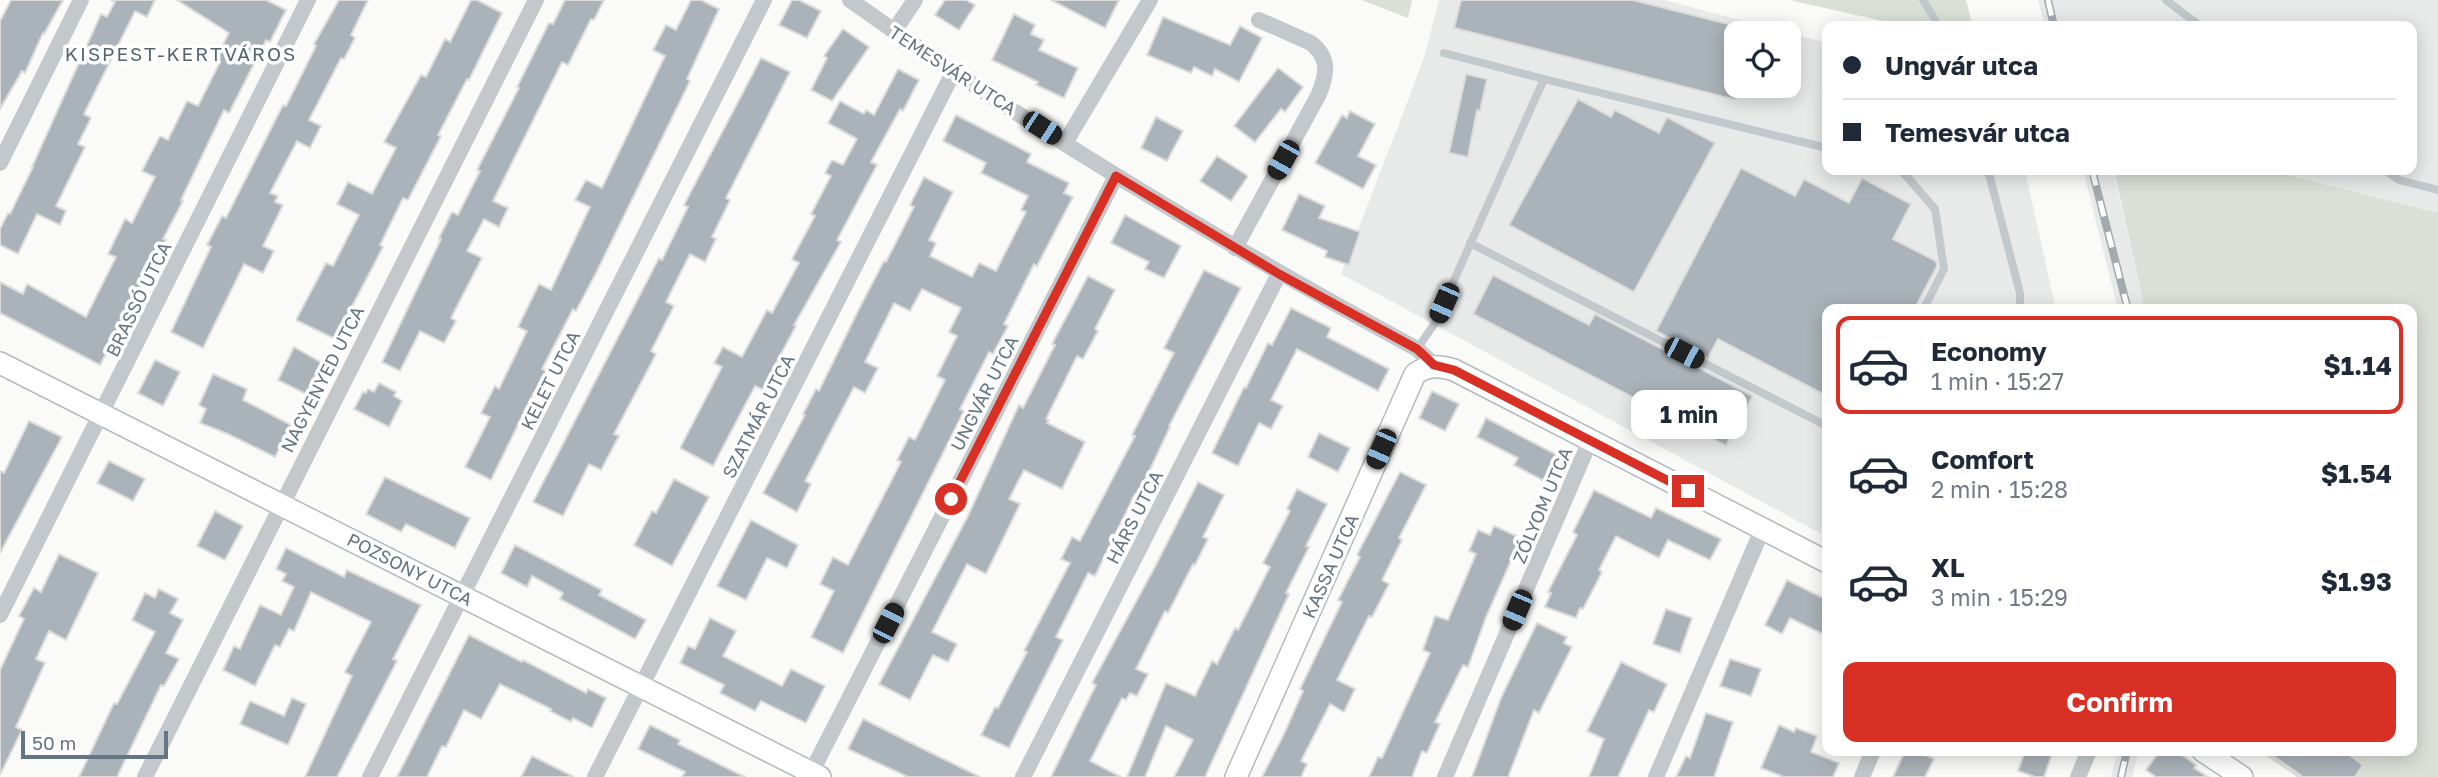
<!DOCTYPE html>
<html lang="en">
<head>
<meta charset="utf-8">
<style>
	:root { --surface:#fff; --page:#f6f6f7; --text:#1f2937; --muted:#747a83; --line:#e0e1e3; --accent:#d93025 }
	body { margin:0; font-family:"Golos Text",sans-serif; background:var(--page); color:var(--text); height:100vh; display:flex; flex-direction:column; font-size:26px; white-space:nowrap }
	* { box-sizing:border-box; margin:0 }
	p { font-size:23px; color:var(--muted) }
	.icon { flex:none; width:38px; height:38px; fill:none; stroke:currentColor; stroke-width:2; stroke-linecap:round; stroke-linejoin:round }
	.map { position:relative; flex:1; overflow:hidden }
	.sheet { position:absolute; left:1822px; top:304px; width:595px; height:452px; display:flex; flex-direction:column; background:var(--surface); border-radius:14px; box-shadow:0 4px 18px #0003 }
	.sheet>* { flex:none }
	.guide { position:absolute; left:1822px; top:21px; width:595px; height:154px; border-radius:14px; box-shadow:0 4px 18px #0003; display:grid; align-content:center; height:154px; padding:0 21px; background:var(--surface) }
	.tools { position:absolute; left:1724px; top:21px; display:grid; gap:14px }
	.tools a { display:grid; place-items:center; width:77px; height:77px; border-radius:14px; background:var(--surface); box-shadow:0 4px 18px #0003; font-size:35px }
	.scale { position:absolute; left:21px; bottom:18px; width:147px; box-sizing:border-box; padding-left:7px; border:4px solid #657683; border-top:0; font-size:19px; line-height:24px; white-space:nowrap; color:#657683; -webkit-text-stroke:5px #fff; paint-order:stroke }
	.end { position:absolute; width:32px; height:32px; margin:-16px; border:9px solid #d93025; background:#fff; box-shadow:0 0 0 4px #fff }
	.from { border-radius:50% }
	.bubble { position:absolute; height:49px; border-radius:14px; background:var(--surface); box-shadow:0 4px 18px #0003; font-size:23px; font-weight:700; line-height:49px; text-align:center }
	.car { position:absolute; width:21px; height:42px; margin:-21px -10px; border-radius:9px; box-shadow:0 0 5px 2px #0007; background:linear-gradient(#222 24%,#8ab4d8 0 40%,#222 0 76%,#8ab4d8 0 86%,#222 0) }
	.guide b { display:flex; align-items:center; gap:24px; height:66px; font-size:26px }
	.guide b+b { border-top:2px solid var(--line) }
	.guide i { width:18px; height:18px; background:var(--text) }
	ul { padding:12px 0 0; list-style:none }
	li { display:flex; align-items:center; gap:21px; height:98px; margin:0 14px 10px; padding:0 7px; border:4px solid transparent; border-radius:14px }
	li div { flex:1 }
	li b { display:block; font-size:26px }
	li em { font-style:normal; font-weight:700 }
	li.selected { border-color:var(--accent) }
	li>.icon { width:63px; height:63px; stroke-width:1.5 }
	.cta { display:flex; gap:14px; margin-top:auto; padding:14px 21px }
	.cta a { flex:1; height:80px; border-radius:14px; background:var(--accent); color:#fff; font-size:28px; font-weight:700; line-height:80px; text-align:center }
	.map>svg:first-child { display:block }
</style>
</head>
<body>
<div class="map">
<svg width="2438" height="777" viewBox="0 0 2438 777">
	<rect width="100%" height="100%" fill="#fafaf8"/>
	<g fill="#e8e9e9" fill-rule="evenodd">
		<path d="M1439,0h225l163,43v127h198l31,140h-229v227l-486,-263 69,-179 15,-41zM1736,33h52v53h-52z"/>
		<polygon points="2038,0 2438,0 2438,213 2267,170 2412,170 2412,26 2045,26"/>
		<polygon points="2083,170 2113,170 2145,310 2118,310"/>
		<polygon points="2118,751 2139,751 2132,777 2111,777"/>
	</g>
	<g fill="#dadfd7">
		<polygon points="1361,0 1412,0 1408,18"/>
		<polygon points="1789,0 1966,0 1973,26 1905,26"/>
		<polygon points="2114,170 2267,170 2438,213 2438,777 2297,777 2259,751 2412,751 2412,310 2145,310"/>
	</g>
	<g fill="#aab3b9" stroke="#dcdcda" stroke-width="2">
		<polygon points="11,0 63,0 44,34 43,33 25,73 22,71 0,109 0,21"/>
		<polygon points="111,0 155,0 147,17 135,11 84,114 91,118 78,144 85,147 56,206 66,211 60,225 37,214 18,254 0,245 0,229 8,213 10,214 33,167 32,167 101,14 107,17 115,2"/>
		<polygon points="177,0 266,0 286,10 270,42 266,40 229,113 224,110 181,200 183,201 163,239 166,240 100,365 0,313 0,282 23,294 27,284 86,317 116,257 108,254 125,219 132,223 155,177 142,171 160,136 168,140 187,101 198,106 220,62 215,60 229,33"/>
		<polygon points="339,0 368,0 351,35 355,38 344,59 341,58 309,120 321,126 310,148 297,141 270,193 278,196 275,202 283,205 263,246 274,251 263,273 244,264 203,348 171,332 211,247 207,245 222,216 226,218 283,105 286,106 316,46 314,44"/>
		<polygon points="471,0 477,0 502,13 469,80 467,79 438,135 441,136 408,200 403,198 380,245 383,247 335,339 296,320 326,263 333,266 359,215 337,204 348,182 372,194 396,148 384,142 421,75 426,77 445,39 450,42"/>
		<polygon points="565,0 604,0 594,20 591,19 568,65 562,62 493,201 508,208 499,227 484,219 467,251 482,258 451,318 456,321 444,343 420,331 400,371 382,362 441,239 439,238 452,212 458,215 480,171 477,170 519,88 517,87 549,23 553,24"/>
		<polygon points="691,0 701,0 719,9 687,79 690,81 596,273 576,311 573,309 542,369 549,372 537,396 533,394 491,480 465,467 490,417 481,413 495,386 499,389 527,331 518,327 539,284 551,290 590,207 575,200 586,180 602,188 665,56 653,50 666,25 676,30"/>
		<polygon points="792,0 799,0 821,11 807,38 779,25"/>
		<polygon points="945,0 966,0 975,5 959,30 935,15"/>
		<polygon points="1051,0 1119,0 1105,28"/>
		<polygon points="1461,0 1633,0 1736,26 1736,100 1454,28"/>
		<polygon points="1014,14 1035,25 1031,34 1044,40 1039,50 1078,68 1064,98 1036,85 1038,82 992,60"/>
		<polygon points="1163,17 1230,45 1240,26 1262,38 1239,82 1215,69 1212,76 1194,67 1191,73 1147,55"/>
		<polygon points="843,29 869,47 832,101 811,90 827,58 824,56"/>
		<polygon points="761,58 790,72 726,198 730,200 712,237 716,239 705,262 690,254 666,302 674,306 651,351 656,354 614,434 619,436 601,470 589,464 563,516 533,502 659,258 662,260 688,207 684,205"/>
		<polygon points="1278,68 1303,87 1285,112 1281,109 1255,142 1234,126"/>
		<polygon points="898,69 919,80 903,111 900,109 871,162 877,165 837,240 841,242 794,325 796,326 775,365 777,366 764,390 755,386 713,466 680,448 722,367 714,363 723,347 742,357 767,310 772,313 799,263 792,259 815,216 811,214 831,176 825,173 832,160 843,165 857,139 828,123 840,101 864,114 866,110 874,115"/>
		<polygon points="1466,74 1487,79 1480,111 1477,110 1468,157 1449,153"/>
		<polygon points="1578,99 1611,117 1615,110 1659,133 1667,117 1715,143 1634,292 1509,225"/>
		<polygon points="1350,111 1375,124 1358,156 1376,165 1363,189 1315,163 1342,115 1347,118"/>
		<polygon points="956,115 1031,154 1027,162 1069,183 1064,193 1073,197 1037,266 1034,264 1004,324 1008,326 993,354 989,352 960,409 964,411 843,653 811,637 834,591 820,584 833,557 848,565 901,462 897,460 909,437 915,440 945,380 937,376 957,336 949,332 961,308 922,289 910,311 894,303 865,362 878,368 865,393 854,387 805,481 811,484 797,512 763,493 805,415 803,414 816,389 819,391 860,307 884,261 886,262 914,207 910,205 924,177 953,192 929,240 936,243 930,256 972,277 979,263 996,271 1026,212 1021,210 1028,196 981,173 986,163 943,141"/>
		<polygon points="1156,117 1183,131 1167,161 1141,148"/>
		<polygon points="1217,156 1248,176 1231,201 1200,181"/>
		<polygon points="1741,168 1795,196 1804,179 1849,203 1862,178 1911,204 1893,239 1936,261 1937,266 1914,310 1827,310 1827,396 1718,339 1708,358 1656,331"/>
		<polygon points="1299,194 1325,206 1319,218 1360,232 1349,265 1325,257 1327,251 1282,230"/>
		<polygon points="1125,215 1181,246 1164,278 1145,269 1149,262 1111,243"/>
		<polygon points="1204,270 1241,288 1169,426 1170,427 1138,495 1135,494 1095,576 1088,573 1056,637 1063,640 1009,748 981,735 995,707 998,708 1027,652 1024,651 1070,563 1061,559 1072,537 1080,541 1135,436 1132,435 1174,353 1164,348"/>
		<polygon points="1493,275 1589,325 1595,314 1753,396 1726,446 1473,314"/>
		<polygon points="1088,276 1115,290 1095,329 1098,331 1083,359 1077,356 1046,419 1049,420 1047,423 1085,442 1062,489 1024,470 1009,499 1020,504 986,574 967,564 932,632 957,644 948,662 933,655 910,700 879,684 968,516 1019,405 1023,408 1055,345 1052,344"/>
		<polygon points="1291,308 1331,328 1327,337 1389,369 1378,391 1297,349 1271,400 1283,406 1271,429 1259,423 1238,466 1212,453 1244,387 1246,388 1268,343 1272,345"/>
		<polygon points="294,347 322,363 306,394 278,380"/>
		<polygon points="155,360 180,372 163,406 138,393"/>
		<polygon points="213,374 247,389 243,400 291,425 275,457 228,434 200,423 206,409 199,405"/>
		<polygon points="379,383 396,392 394,396 402,401 389,427 354,409 363,392 366,393 368,389 374,392"/>
		<polygon points="1432,391 1459,404 1445,431 1419,418"/>
		<polygon points="1486,418 1557,455 1544,481 1514,465 1518,458 1477,437"/>
		<polygon points="29,421 62,437 0,553 0,471 4,473"/>
		<polygon points="1319,433 1350,448 1338,472 1308,457"/>
		<polygon points="109,461 145,479 133,501 97,483"/>
		<polygon points="1400,472 1426,485 1399,538 1402,540 1382,580 1389,584 1372,617 1369,616 1337,680 1355,689 1344,712 1330,704 1301,761 1307,764 1301,777 1262,777 1285,732 1303,691 1300,689 1342,602 1338,600 1360,557 1357,555"/>
		<polygon points="385,477 470,518 455,548 406,524 401,532 366,514"/>
		<polygon points="674,479 709,497 672,566 634,545 652,511 656,513"/>
		<polygon points="1198,482 1224,495 1203,537 1208,539 1195,565 1193,564 1168,613 1165,611 1136,669 1148,674 1137,696 1130,693 1126,700 1122,698 1090,761 1121,777 1051,777 1096,685 1092,683 1156,565"/>
		<polygon points="1297,489 1327,504 1306,546 1309,547 1286,593 1289,594 1205,777 1174,777 1193,740 1166,726 1145,777 1127,777 1166,683 1195,696 1212,661 1217,664 1235,628 1238,630 1270,567 1263,563 1290,511 1287,509"/>
		<polygon points="1594,490 1651,518 1656,508 1721,539 1710,560 1668,540 1659,558 1616,536 1599,570 1602,572 1583,609 1580,608 1576,618 1545,607 1551,593 1548,592 1577,535 1573,532"/>
		<polygon points="215,511 243,526 225,560 197,546"/>
		<polygon points="751,520 798,545 787,568 767,558 746,600 717,586"/>
		<polygon points="1494,526 1521,538 1486,617 1468,667 1463,665 1435,722 1440,724 1427,753 1422,751 1412,777 1369,777 1378,757 1382,758 1430,653 1423,650 1435,616 1448,620 1476,554 1469,551 1478,530 1490,535"/>
		<polygon points="515,545 602,590 599,595 646,620 635,639 560,599 563,593 532,576 527,587 501,573"/>
		<polygon points="286,548 344,577 347,570 421,605 393,659 397,661 337,777 305,777 352,676 345,672 371,622 311,592 294,631 289,629 280,647 275,645 255,686 223,670 234,646 240,649 260,605 281,615 294,587 282,581 286,574 276,569"/>
		<polygon points="59,554 98,573 66,640 49,631 36,659 45,663 16,727 22,730 0,775 0,670 24,619 19,616 34,588 41,592"/>
		<polygon points="1787,580 1827,600 1827,636 1790,618 1782,634 1765,625"/>
		<polygon points="159,589 178,599 170,613 183,620 166,653 179,659 164,686 161,685 117,777 79,777 114,703 117,704 155,632 132,620 145,593 155,598"/>
		<polygon points="1666,609 1692,618 1680,653 1653,644"/>
		<polygon points="710,618 736,631 723,656 782,686 791,669 825,686 806,723 761,701 755,711 720,693 724,685 680,663 688,646 695,649"/>
		<polygon points="1537,623 1567,637 1564,643 1572,647 1539,713 1534,710 1508,777 1472,777 1501,698"/>
		<polygon points="469,635 522,662 523,660 586,693 588,689 606,698 592,728 573,718 571,722 550,711 551,709 500,684 481,719 464,710 446,747 442,746 427,777 397,777"/>
		<polygon points="1730,659 1761,669 1751,696 1720,686"/>
		<polygon points="1621,662 1667,684 1654,712 1649,710 1618,777 1589,777 1604,739 1587,731"/>
		<polygon points="292,698 306,704 288,745 240,724 250,701 284,716"/>
		<polygon points="1706,713 1733,722 1714,777 1676,777 1686,756 1690,758"/>
		<polygon points="863,719 915,745 980,777 908,777 848,749"/>
		<polygon points="650,725 680,740 678,744 745,777 682,777 685,772 638,749"/>
		<polygon points="1779,725 1794,732 1796,728 1817,736 1811,752 1839,763 1833,777 1784,777 1761,768"/>
		<polygon points="1905,751 1918,751 1934,759 1925,777 1893,777"/>
		<polygon points="2025,751 2053,751 2044,777 2035,777 2018,771"/>
		<polygon points="2160,751 2176,751 2196,765 2194,768 2208,777 2156,777 2146,770"/>
		<polygon points="2266,751 2344,751 2363,765 2355,777 2303,777"/>
		<polygon points="532,756 574,777 521,777"/>
	</g>
	<g fill="none" stroke-linecap="round" stroke-linejoin="round">
		<defs>
			<g id="secondary">
				<polyline points="0,363 820,777"/>
				<polyline points="2203,751 2242,777"/>
				<path d="M1236,777l179,-403c13,-9 24,-9 39,-4l373,192"/>
			</g>
		</defs>
		<use href="#secondary" stroke="#b3babf" stroke-width="24"/>
		<g stroke="#c3c8cc" stroke-width="8">
			<polyline points="1923,0 1939,26"/>
			<polyline points="2166,0 2200,26"/>
			<polyline points="1444,53 1544,79 1827,148"/>
			<polyline points="1901,170 1935,209 1944,269 1923,310"/>
			<polyline points="1988,170 2020,293 2020,310"/>
			<polyline points="2385,170 2399,180 2438,190"/>
			<polyline points="1470,243 1827,426"/>
			<polyline points="1417,349 1435,323 1544,79"/>
		</g>
		<g stroke="#c3c8cc" stroke-width="16">
			<path d="M850,0c181,129 372,243 567,349l17,16"/>
			<polyline points="894,31 915,0"/>
			<polyline points="1065,143 1150,0"/>
			<polyline points="0,163 81,0"/>
			<path d="M1235,248l84,-154c8,-20 11,-36 -8,-51l-52,-23"/>
			<polyline points="0,615 308,0"/>
			<polyline points="145,777 536,0"/>
			<polyline points="370,777 764,0"/>
			<polyline points="595,777 954,71"/>
			<polyline points="809,777 1116,176"/>
			<polyline points="1023,777 1279,274"/>
			<polyline points="1445,777 1590,441"/>
			<polyline points="1656,777 1762,530"/>
			<polyline points="1862,777 1873,751"/>
			<polyline points="2078,777 2089,751"/>
		</g>
		<use href="#secondary" stroke="#fff" stroke-width="21"/>
		<defs>
			<g id="rail">
				<polyline points="2048,0 2054,26"/>
				<polyline points="2092,170 2128,310"/>
				<polyline points="2121,777 2127,751"/>
			</g>
		</defs>
		<use href="#rail" stroke="#a2aab0" stroke-width="8"/>
		<use href="#rail" stroke="#fff" stroke-width="5" stroke-dasharray="16" stroke-linecap="butt"/>
	</g>
	<g fill="none" stroke-linecap="round" stroke-linejoin="round">
		<polyline stroke="#d93025" stroke-width="9" points="951,499 1116,176 1279,274 1417,349 1434,365 1454,370 1688,491"/>
	</g>
	<g text-anchor="middle" dominant-baseline="central" stroke-width="7" stroke-linejoin="round" paint-order="stroke">
		<g font-size="18" fill="#657683" stroke="#fff">
			<text transform="translate(953 70) rotate(33)">TEMESVÁR UTCA</text>
			<text transform="translate(138 299) rotate(-64)">BRASSÓ UTCA</text>
			<text transform="translate(322 379) rotate(-63)">NAGYENYED UTCA</text>
			<text transform="translate(550 380) rotate(-63)">KELET UTCA</text>
			<text transform="translate(984 393) rotate(-63)">UNGVÁR UTCA</text>
			<text transform="translate(758 416) rotate(-63)">SZATMÁR UTCA</text>
			<text transform="translate(1542 505) rotate(-67)">ZÓLYOM UTCA</text>
			<text transform="translate(1134 517) rotate(-63)">HÁRS UTCA</text>
			<text transform="translate(1330 566) rotate(-66)">KASSA UTCA</text>
			<text transform="translate(410 569) rotate(27)">POZSONY UTCA</text>
		</g>
		<g font-size="19" letter-spacing="2" fill="#57646e" stroke="#fff">
			<text x="181" y="53">KISPEST-KERTVÁROS</text>
		</g>
	</g>
</svg>
<div class="tools">
<a><svg class="icon" aria-label="locate" viewBox="0 0 24 24"><circle cx="12" cy="12" r="6"/><path d="M12 2v4M12 18v4M2 12h4M18 12h4"/></svg></a>
</div>
<div class="scale">50 m</div>
<i class="end from" style="left:951px;top:499px"></i>
<i class="end" style="left:1688px;top:491px"></i>
<div class="bubble" style="left:1631px;top:390px;width:116px">1 min</div>
<i class="car" style="left:1042px;top:128px;rotate:123deg"></i>
<i class="car" style="left:1283px;top:160px;rotate:209deg"></i>
<i class="car" style="left:1444px;top:303px;rotate:204deg"></i>
<i class="car" style="left:1684px;top:353px;rotate:117deg"></i>
<i class="car" style="left:1381px;top:449px;rotate:204deg"></i>
<i class="car" style="left:1517px;top:610px;rotate:203deg"></i>
<i class="car" style="left:888px;top:623px;rotate:27deg"></i>
<div class="guide">
<b><i class="from"></i>Ungvár utca</b>
<b><i></i>Temesvár utca</b>
</div>
<section class="sheet">
<ul>
<li class="selected"><svg class="icon" aria-label="car" viewBox="0 0 24 24"><path d="M5 17H2v-5l4-1 3-4h7l3 4 3 1v5h-3M9 17h6M6 11h13"/><circle cx="7" cy="17" r="2"/><circle cx="17" cy="17" r="2"/></svg><div><b>Economy</b><p>1 min · 15:27</p></div><em>$1.14</em></li>
<li><svg class="icon" aria-label="car" viewBox="0 0 24 24"><path d="M5 17H2v-5l4-1 3-4h7l3 4 3 1v5h-3M9 17h6M6 11h13"/><circle cx="7" cy="17" r="2"/><circle cx="17" cy="17" r="2"/></svg><div><b>Comfort</b><p>2 min · 15:28</p></div><em>$1.54</em></li>
<li><svg class="icon" aria-label="car" viewBox="0 0 24 24"><path d="M5 17H2v-5l4-1 3-4h7l3 4 3 1v5h-3M9 17h6M6 11h13"/><circle cx="7" cy="17" r="2"/><circle cx="17" cy="17" r="2"/></svg><div><b>XL</b><p>3 min · 15:29</p></div><em>$1.93</em></li>
</ul>
<div class="cta"><a>Confirm</a></div>
</section>
</div>
</body>
</html>
